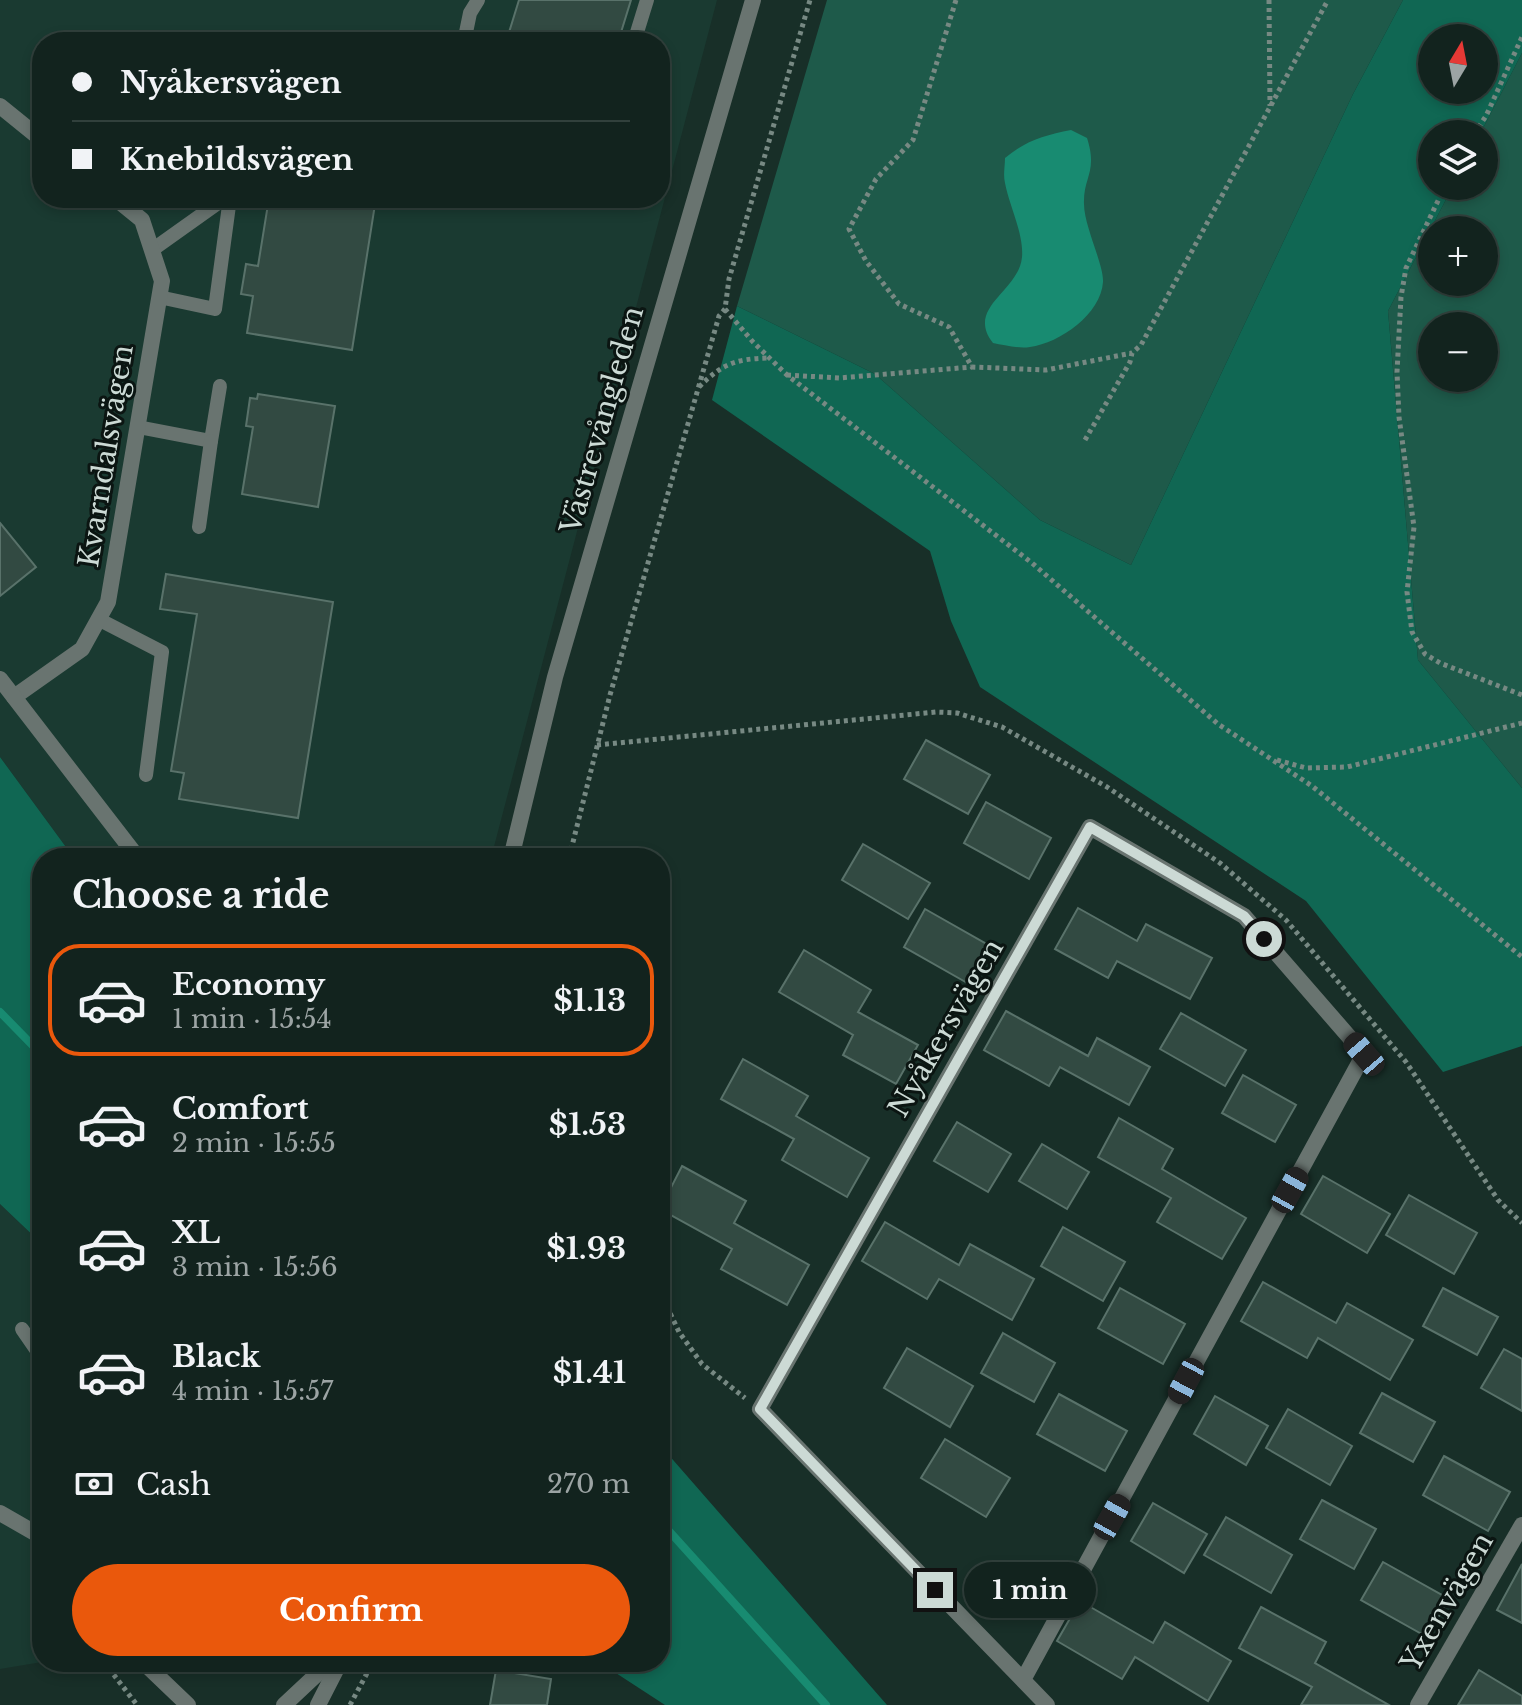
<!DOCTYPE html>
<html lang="en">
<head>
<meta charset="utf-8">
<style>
	:root { --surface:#12231e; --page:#1b2b27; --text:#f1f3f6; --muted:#9ca4a4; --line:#31403c; --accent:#ea580c }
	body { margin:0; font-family:"Libre Baskerville",serif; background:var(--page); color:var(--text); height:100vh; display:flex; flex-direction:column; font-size:30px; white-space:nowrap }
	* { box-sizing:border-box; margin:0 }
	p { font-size:26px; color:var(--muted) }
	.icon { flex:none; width:44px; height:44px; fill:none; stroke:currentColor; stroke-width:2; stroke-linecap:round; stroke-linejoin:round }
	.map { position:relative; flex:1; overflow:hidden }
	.side { position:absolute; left:32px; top:848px; width:638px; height:824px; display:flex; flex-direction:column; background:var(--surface); border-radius:32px; box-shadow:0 4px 12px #0003,0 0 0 2px var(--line) }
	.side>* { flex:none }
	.hud { position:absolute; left:32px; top:32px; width:638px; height:176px; border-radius:32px; box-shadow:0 4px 12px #0003,0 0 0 2px var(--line); display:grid; align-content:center; height:176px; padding:0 40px; background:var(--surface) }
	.needle { width:52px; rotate:10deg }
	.fabs { position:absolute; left:1418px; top:24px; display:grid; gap:16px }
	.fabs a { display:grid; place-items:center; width:80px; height:80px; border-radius:50%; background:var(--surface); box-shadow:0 4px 12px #0003,0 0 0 2px var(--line); font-size:40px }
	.end { position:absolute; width:36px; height:36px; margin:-18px; border:10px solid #ccdad5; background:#111; box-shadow:0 0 0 4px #111 }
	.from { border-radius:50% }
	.bubble { position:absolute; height:56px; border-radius:28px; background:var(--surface); box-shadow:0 4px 12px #0003,0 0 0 2px var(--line); font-size:26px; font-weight:700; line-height:56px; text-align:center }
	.car { position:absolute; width:24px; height:48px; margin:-24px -12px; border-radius:10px; box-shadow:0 0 6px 2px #0007; background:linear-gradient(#222 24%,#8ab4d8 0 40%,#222 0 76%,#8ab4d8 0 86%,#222 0) }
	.hud b { display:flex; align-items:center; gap:28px; height:76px; font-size:30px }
	.hud b+b { border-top:2px solid var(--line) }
	.hud i { width:20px; height:20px; background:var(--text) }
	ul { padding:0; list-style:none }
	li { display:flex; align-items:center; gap:24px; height:112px; margin:0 16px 12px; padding:0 24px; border:4px solid transparent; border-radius:32px }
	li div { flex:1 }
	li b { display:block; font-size:30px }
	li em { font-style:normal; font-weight:700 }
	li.active { border-color:var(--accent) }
	li>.icon { width:72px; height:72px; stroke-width:1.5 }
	h2 { padding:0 40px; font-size:36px; line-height:96px }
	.pay { display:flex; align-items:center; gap:20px; height:88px; padding:0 40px; font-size:30px }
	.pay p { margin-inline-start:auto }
	.cta { display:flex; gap:16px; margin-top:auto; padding:16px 40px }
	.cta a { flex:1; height:92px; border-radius:48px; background:var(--accent); color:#fff; font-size:32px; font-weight:700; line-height:92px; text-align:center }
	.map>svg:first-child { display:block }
</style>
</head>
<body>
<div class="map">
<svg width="1522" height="1705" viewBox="0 0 1522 1705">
	<rect width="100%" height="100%" fill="#182f28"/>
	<g fill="#1a3a31" fill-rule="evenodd">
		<path d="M0,0h717l-226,858h-417l-74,-101zM42,42h618v156h-618z"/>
		<polygon points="0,1204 42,1244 42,1662 0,1669"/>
	</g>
	<g fill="#1e5a4a" fill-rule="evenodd">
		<polygon points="827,0 1403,0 1353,94 1131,565 1040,520 875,374 737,306"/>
		<path d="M1522,53v735l-104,-128 -30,-349 65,-125h31v-52h-4zM1432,230h52v52h-52zM1432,326h52v52h-52z"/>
	</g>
	<g fill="#106753" fill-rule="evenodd">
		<path d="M1403,0h119v53l-42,81h-48v52h21l-65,125 30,349 104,128v258l-79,26 -137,-171 -326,-214 -29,-66 -21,-70 -218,-151 25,-94 138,68 165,146 91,45 222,-471zM1432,38h52v52h-52z"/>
		<polygon points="0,757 74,858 42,858 42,1244 0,1204"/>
		<polygon points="660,1445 887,1705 665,1705 599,1662 660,1662"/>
	</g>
	<path fill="#188b71" d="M1071,130l16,8c11,34 -4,39 -3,66 0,22 20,61 19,78 -2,32 -43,61 -73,65 -11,2 -26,-2 -37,-4 -28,-36 26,-51 29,-86 2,-23 -13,-52 -17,-74 -2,-8 0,-17 0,-25 20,-17 40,-23 66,-28z"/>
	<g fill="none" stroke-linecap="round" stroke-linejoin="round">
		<g stroke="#188b71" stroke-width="8">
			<polyline points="0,1012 42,1055"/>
			<polyline points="660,1521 826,1705"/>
		</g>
	</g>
	<g fill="#324a42" stroke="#59726a" stroke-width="2">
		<polygon points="519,0 631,0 618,42 506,42"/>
		<polygon points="269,198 376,198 352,350 247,333 253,296 241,294 246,264 258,266"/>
		<polygon points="258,394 335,406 318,507 242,494 253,427 246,426 250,398 257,399"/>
		<polygon points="0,523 36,567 0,596"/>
		<polygon points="166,574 333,602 298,818 179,799 184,773 171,771 197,614 160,609"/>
		<polygon points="926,740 990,775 968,814 904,779"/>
		<polygon points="986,802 1051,838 1029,879 964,843"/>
		<polygon points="863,844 930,883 908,919 842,880"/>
		<polygon points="1078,908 1137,941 1146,924 1212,958 1190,999 1117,961 1108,978 1055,949"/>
		<polygon points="925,909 990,946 969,984 904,947"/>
		<polygon points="804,950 871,990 858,1012 918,1045 896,1084 843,1055 853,1035 779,992"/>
		<polygon points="1006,1011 1088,1056 1097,1038 1150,1067 1129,1105 1060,1067 1049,1086 984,1050"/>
		<polygon points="1181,1013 1246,1050 1225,1086 1160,1049"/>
		<polygon points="743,1059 808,1096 796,1116 869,1158 847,1197 782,1160 794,1139 721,1099"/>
		<polygon points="1243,1075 1296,1105 1275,1142 1222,1113"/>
		<polygon points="1119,1118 1173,1149 1162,1169 1246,1218 1222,1259 1157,1222 1171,1198 1098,1157"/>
		<polygon points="957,1122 1011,1154 988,1192 934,1161"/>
		<polygon points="1042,1144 1089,1172 1067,1209 1019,1181"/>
		<polygon points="682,1166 746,1201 734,1223 809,1265 787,1305 721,1269 732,1249 660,1209"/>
		<polygon points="1323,1176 1390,1214 1367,1253 1301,1214"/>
		<polygon points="1409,1195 1477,1233 1454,1274 1386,1235"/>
		<polygon points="885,1222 959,1265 970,1244 1034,1279 1012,1320 939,1279 927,1299 862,1261"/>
		<polygon points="1063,1227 1125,1262 1103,1301 1041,1266"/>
		<polygon points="1263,1282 1336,1323 1347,1303 1413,1340 1390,1380 1318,1338 1307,1358 1241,1321"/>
		<polygon points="1120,1288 1185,1324 1163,1364 1098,1328"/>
		<polygon points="1443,1288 1498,1317 1477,1355 1423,1326"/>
		<polygon points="1003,1333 1055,1363 1034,1402 981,1373"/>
		<polygon points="907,1348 973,1386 950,1427 884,1388"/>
		<polygon points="1504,1349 1522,1359 1522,1411 1481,1388"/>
		<polygon points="1382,1393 1435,1422 1413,1462 1360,1433"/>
		<polygon points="1059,1394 1127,1431 1105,1471 1037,1434"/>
		<polygon points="1215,1396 1268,1426 1246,1465 1194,1434"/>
		<polygon points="1288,1409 1352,1446 1330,1485 1266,1448"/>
		<polygon points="945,1439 1010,1478 986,1517 921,1478"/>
		<polygon points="1444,1456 1510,1492 1488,1531 1423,1495"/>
		<polygon points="1322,1500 1376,1529 1354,1569 1300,1539"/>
		<polygon points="1153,1503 1207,1534 1184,1573 1131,1541"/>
		<polygon points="1226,1517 1292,1555 1271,1593 1204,1555"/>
		<polygon points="1383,1562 1449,1599 1427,1637 1361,1600"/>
		<polygon points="1522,1564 1522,1623 1497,1610"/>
		<polygon points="1080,1601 1153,1643 1165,1622 1231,1661 1208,1701 1135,1657 1122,1679 1057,1641"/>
		<polygon points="1261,1607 1326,1642 1315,1663 1389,1705 1301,1705 1312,1687 1239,1648"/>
		<polygon points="496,1670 551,1679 547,1705 490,1705"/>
		<polygon points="1479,1670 1522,1696 1522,1705 1458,1705"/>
	</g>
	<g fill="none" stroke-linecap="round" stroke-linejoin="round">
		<g stroke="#778983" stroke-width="5" stroke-dasharray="4 4" stroke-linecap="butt">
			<polyline points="956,0 913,140 876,179 849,229 866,261 899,304 949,327 972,367 1046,370 1132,353"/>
			<polyline points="1269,0 1270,106"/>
			<polyline points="1474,134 1486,116 1522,37"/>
			<polyline points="1445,186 1406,268 1401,297 1397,372 1399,417 1414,527 1407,592 1412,632 1425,654 1440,663 1522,695"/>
			<polyline points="725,309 753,342 787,375 1032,563 1218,724 1312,786 1522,957"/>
			<polyline points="787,375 839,378 972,367"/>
			<path d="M699,387c23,-23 36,-28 68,-29"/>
			<polyline points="1085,440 1130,362 1132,353 1141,345 1328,0"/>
			<polyline points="597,745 936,712 957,713 1002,727 1107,787 1220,863 1286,920 1406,1062 1498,1200 1522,1223"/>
			<polyline points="1277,760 1306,768 1347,767 1522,723"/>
			<polyline points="569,858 610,695 719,316 725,309 729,279 810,0"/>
			<polyline points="660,1292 679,1332 702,1364 745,1398"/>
			<polyline points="33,1557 42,1569"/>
			<polyline points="104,1662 137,1705"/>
			<polyline points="350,1705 373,1662"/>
		</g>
		<g stroke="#697470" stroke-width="14">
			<polyline points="464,42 470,13 478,0"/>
			<polyline points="634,42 647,0"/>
			<polyline points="152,250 225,198"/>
			<polyline points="159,297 215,309 230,198"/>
			<polyline points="138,427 211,441 220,386"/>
			<polyline points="199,527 211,441"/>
			<polyline points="98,619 162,652 146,775"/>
			<polyline points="22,1329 42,1358"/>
		</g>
		<g stroke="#697470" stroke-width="16">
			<polyline points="0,106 42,140"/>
			<polyline points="14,697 82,649 108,602 162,281 142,220 115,198"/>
			<polyline points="0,1513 42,1537"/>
			<polyline points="143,1662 188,1705"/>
			<polyline points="1023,1680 1364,1054 1244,916 1090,827 760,1409 1047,1705"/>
			<polyline points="1418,1705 1522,1525"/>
		</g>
		<g stroke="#697470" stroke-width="16">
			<polyline points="0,679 138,858"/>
			<polyline points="511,858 555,677 753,0"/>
			<polyline points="284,1705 330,1662"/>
			<polyline points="318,1705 340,1662"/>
		</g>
	</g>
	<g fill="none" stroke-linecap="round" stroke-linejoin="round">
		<polyline stroke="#ccdad5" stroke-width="10" points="935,1590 760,1409 1090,827 1244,916 1264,939"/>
	</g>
	<g text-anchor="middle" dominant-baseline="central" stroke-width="6" stroke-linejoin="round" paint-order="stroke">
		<g font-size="28" fill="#ccdad5" stroke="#0b1512">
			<text transform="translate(602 420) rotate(-74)">Västrevångleden</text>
			<text transform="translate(106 456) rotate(-81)">Kvarndalsvägen</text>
			<text transform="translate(946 1028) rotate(-60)">Nyåkersvägen</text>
			<text transform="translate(1447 1602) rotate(-60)">Yxenvägen</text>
		</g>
	</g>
</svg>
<div class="fabs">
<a><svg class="needle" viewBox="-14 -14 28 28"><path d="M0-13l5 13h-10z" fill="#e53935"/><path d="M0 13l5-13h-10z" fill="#9ca4a4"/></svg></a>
<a><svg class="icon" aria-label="layers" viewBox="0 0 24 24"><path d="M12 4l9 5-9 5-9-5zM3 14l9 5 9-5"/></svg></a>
<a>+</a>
<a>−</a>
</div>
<i class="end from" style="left:1264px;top:939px"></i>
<i class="end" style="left:935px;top:1590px"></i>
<div class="bubble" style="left:964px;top:1562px;width:132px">1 min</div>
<i class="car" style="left:1364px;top:1054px;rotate:319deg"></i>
<i class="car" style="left:1290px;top:1190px;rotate:29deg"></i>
<i class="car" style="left:1186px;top:1381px;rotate:208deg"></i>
<i class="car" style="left:1112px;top:1517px;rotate:29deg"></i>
<div class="hud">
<b><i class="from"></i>Nyåkersvägen</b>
<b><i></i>Knebildsvägen</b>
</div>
<section class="side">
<h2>Choose a ride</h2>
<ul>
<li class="active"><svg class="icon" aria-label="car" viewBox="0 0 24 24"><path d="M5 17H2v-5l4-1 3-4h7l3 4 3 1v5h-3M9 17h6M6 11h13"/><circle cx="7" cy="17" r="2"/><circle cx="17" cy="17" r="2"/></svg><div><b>Economy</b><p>1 min · 15:54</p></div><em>$1.13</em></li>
<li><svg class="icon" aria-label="car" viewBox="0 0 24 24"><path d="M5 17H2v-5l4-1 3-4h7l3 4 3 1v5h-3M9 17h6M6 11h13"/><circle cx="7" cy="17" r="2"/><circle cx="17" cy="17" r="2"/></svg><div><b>Comfort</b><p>2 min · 15:55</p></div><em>$1.53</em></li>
<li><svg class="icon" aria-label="car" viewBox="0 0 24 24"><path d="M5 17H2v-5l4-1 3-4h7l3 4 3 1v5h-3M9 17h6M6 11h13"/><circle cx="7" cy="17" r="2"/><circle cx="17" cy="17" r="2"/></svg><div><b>XL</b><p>3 min · 15:56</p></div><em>$1.93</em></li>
<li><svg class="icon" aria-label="car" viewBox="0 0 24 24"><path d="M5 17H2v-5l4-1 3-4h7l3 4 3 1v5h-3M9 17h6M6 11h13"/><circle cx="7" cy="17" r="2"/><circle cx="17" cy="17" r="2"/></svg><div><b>Black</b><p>4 min · 15:57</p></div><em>$1.41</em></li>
</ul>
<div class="pay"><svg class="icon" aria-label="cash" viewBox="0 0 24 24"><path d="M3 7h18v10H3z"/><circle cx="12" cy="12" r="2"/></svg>Cash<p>270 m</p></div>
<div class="cta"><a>Confirm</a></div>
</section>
</div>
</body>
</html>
